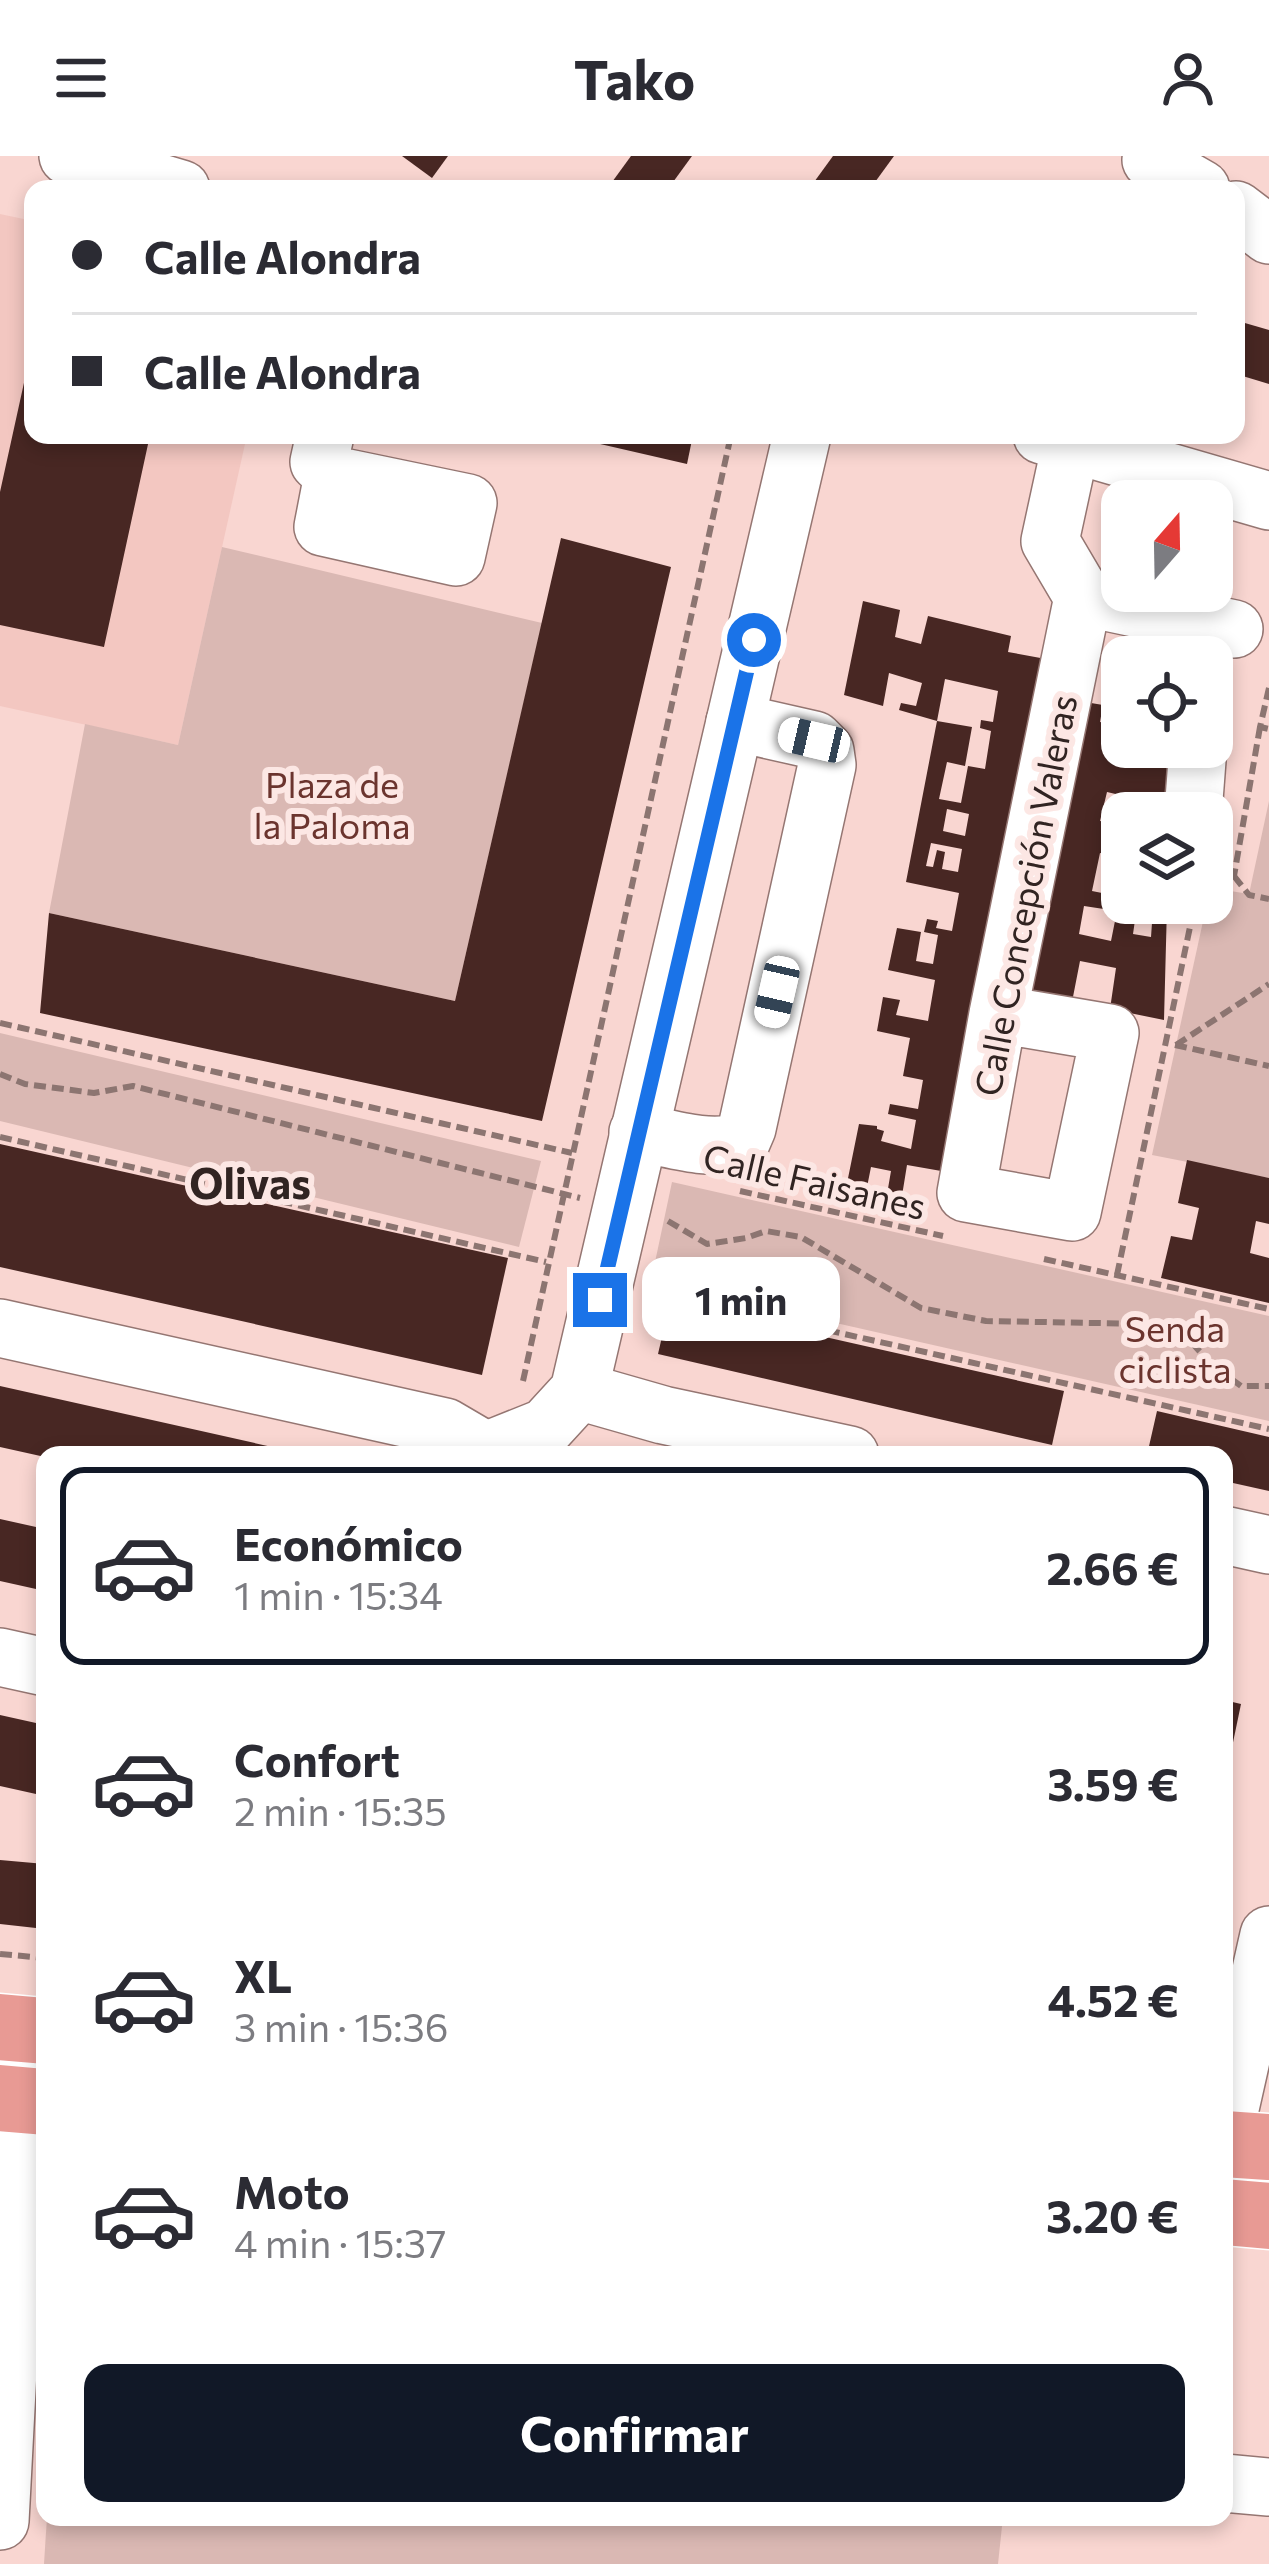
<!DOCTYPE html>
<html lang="es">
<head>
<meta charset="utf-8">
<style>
	:root { --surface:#fff; --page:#f2f2f3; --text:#2b2b33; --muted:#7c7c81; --line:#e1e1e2; --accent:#111827 }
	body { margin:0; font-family:Commissioner,sans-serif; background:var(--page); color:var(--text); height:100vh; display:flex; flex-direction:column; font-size:45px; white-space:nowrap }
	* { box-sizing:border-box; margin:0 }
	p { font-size:39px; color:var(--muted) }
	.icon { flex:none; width:66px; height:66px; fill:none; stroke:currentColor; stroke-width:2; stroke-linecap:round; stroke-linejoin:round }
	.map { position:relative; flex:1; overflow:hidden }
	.drawer { position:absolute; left:36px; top:1290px; width:1197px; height:1080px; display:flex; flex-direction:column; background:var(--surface); border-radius:24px; box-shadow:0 6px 18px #0003 }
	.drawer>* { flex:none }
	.top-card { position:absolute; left:24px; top:24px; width:1221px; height:264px; border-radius:24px; box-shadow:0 6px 18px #0003; display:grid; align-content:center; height:264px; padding:0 48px; background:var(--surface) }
	.needle { width:78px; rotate:20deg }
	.buttons { position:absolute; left:1101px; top:324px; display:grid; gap:24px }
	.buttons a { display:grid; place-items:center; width:132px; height:132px; border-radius:24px; background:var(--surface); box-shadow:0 6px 18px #0003; font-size:60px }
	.end { position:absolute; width:54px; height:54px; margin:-27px; border:15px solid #1a73e8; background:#fff; box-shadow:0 0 0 6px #fff }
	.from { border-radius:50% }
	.bubble { position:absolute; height:84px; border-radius:24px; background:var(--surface); box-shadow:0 6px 18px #0003; font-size:39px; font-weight:700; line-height:84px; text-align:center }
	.car { position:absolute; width:36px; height:72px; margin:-36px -18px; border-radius:15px; box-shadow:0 0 9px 3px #0007; background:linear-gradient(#fff 24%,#345 0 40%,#fff 0 76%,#345 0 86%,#fff 0) }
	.top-card b { display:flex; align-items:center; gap:42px; height:114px; font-size:45px }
	.top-card b+b { border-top:3px solid var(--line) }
	.top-card i { width:30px; height:30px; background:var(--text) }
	ul { padding:21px 0 0; list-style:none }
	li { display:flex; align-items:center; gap:36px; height:198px; margin:0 24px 18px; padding:0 24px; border:6px solid transparent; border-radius:24px }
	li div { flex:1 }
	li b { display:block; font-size:45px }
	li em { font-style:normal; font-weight:700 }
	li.on { border-color:var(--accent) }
	li>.icon { width:108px; height:108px; stroke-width:1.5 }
	.button { display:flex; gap:24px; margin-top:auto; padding:24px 48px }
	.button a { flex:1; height:138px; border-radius:24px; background:var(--accent); color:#fff; font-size:48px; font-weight:700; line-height:138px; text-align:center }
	header { display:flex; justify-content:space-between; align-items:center; height:156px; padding:0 48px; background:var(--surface); font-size:54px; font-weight:700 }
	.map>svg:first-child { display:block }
</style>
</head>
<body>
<header><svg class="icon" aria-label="menu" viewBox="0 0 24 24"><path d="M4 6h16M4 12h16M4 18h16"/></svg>Tako<svg class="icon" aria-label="person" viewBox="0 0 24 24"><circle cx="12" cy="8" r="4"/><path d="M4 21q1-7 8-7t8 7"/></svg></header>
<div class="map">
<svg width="1269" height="2408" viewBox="0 0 1269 2408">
	<rect width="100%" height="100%" fill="#f9d6d1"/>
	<polygon fill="#f3c7c1" points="0,58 33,65 33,279 247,279 178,589 0,550"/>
	<g fill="#dab8b3">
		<polygon points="222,391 542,467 455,845 49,757 85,568 178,589"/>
		<polygon points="1269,645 1269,1022 1152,999 1207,747 1212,747 1212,732 1249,738"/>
		<polygon points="0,877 541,1005 519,1091 0,965"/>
		<polygon points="672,1026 1269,1160 1269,1265 651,1125"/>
		<polygon points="47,2361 1003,2361 998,2408 44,2408"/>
	</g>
	<g fill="#482723" fill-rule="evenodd">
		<polygon points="402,0 448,0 432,22"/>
		<polygon points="631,0 692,0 668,33 607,33"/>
		<polygon points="833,0 894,0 870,33 809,33"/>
		<polygon points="1238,165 1269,174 1269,228 1236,218"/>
		<polygon points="29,204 33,205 33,279 150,279 104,491 0,469 0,336"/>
		<polygon points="561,279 693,279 687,308"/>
		<polygon points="561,382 671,411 542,965 40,857 49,757 455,845"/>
		<path d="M863,445l37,9 -5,27 26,7 7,-28 83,20 -3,16 38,7 -99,513 -40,-7 -7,43 -15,-2 6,-35 -20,-4 -7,35 -20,-4 15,-74 18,2v3l7,2 -3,10 30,8 5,-29 -28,-6 2,-10 28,5 5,-29 -20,-4 7,-38 -33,-7 6,-34 17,3 -4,15 32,6 7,-41 -47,-10 9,-42 24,4 -5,29 17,3 5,-29 -14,-3 3,-13 11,2 -2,7 16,3 7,-38 -53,-11 31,-161 -38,-11 2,-7 15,3 6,-23 -33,-10 -6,33 -39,-11zM945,523l53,12 -5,31 -12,-2 -1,8 11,3 -6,38 -17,-3 -7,37 -22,-4 8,-37 18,4 7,-39 -35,-6zM947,653l22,5 -4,22 -22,-5zM931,687l31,6 -4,23 -16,-3 3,-17 -8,-2 -4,17 -7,-1z"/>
		<path d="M1079,545l24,4 -3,17 22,4 -4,31 54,10 -1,45 -35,-7 1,-6 -30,-7 -7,29 22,3v33l-22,-4 -8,38 30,6v6l45,3 -3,114 -54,-11 6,-41 -36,-7 -8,41 -51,-10zM1084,750l33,5 -6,30 -32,-7zM1135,764l17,3 -1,14 -18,-3z"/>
		<polygon points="0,988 508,1102 482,1219 0,1111"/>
		<polygon points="1187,1004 1269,1022 1269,1068 1256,1065 1250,1097 1269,1102 1269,1147 1161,1122 1171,1080 1192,1084 1199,1052 1178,1047"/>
		<polygon points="670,1146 1064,1235 1052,1289 658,1198"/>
		<polygon points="0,1230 299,1297 299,1299 45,1299 45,1301 0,1291"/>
		<polygon points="1157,1255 1269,1281 1269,1335 1224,1325 1224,1299 1147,1299"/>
		<polygon points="0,1363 45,1373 45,1435 0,1425"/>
		<polygon points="1224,1544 1241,1548 1226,1620 1224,1620"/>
		<polygon points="0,1559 45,1569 45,1640 0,1630"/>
		<polygon points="0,1704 45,1708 45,1773 0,1768"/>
		<polygon points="1224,2179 1230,2179 1227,2214 1224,2214"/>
	</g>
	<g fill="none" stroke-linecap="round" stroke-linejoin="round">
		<defs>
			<g id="minor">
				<polyline points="68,0 181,33"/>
				<polyline points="1151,4 1201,33"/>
				<polyline points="1236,54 1269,79"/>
				<polyline points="325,279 319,306 333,319 468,347 456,401 323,371 333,319"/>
				<polyline points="1042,279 1269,345"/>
				<polyline points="1083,441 1234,473"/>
				<polyline points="1193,657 1198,591"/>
				<polyline points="998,858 1110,877 1072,1056 966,1037 998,858 1083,441 1050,385 1071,288"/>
				<path d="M638,976c34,7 69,19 103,10l6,-14 80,-363 -2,-14 -11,-11 -79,-18"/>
				<polyline points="0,1172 445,1271 486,1295 503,1299"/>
				<polyline points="579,1235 663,1259 850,1299"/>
				<polyline points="485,1299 486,1295 546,1271 579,1235 802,279"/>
				<polyline points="1224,1379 1269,1389"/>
				<polyline points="0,1501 45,1511"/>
				<polyline points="1224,1979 1269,1779"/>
				<polyline points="1224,2327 1269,2331"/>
				<polyline points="0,2365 19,2008 12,1902"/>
			</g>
			<g id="major">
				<polyline points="0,1871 45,1875"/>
				<polyline points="0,1942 45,1946"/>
				<polyline points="1224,1988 1269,1991"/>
				<polyline points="1224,2056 1269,2060"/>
			</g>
		</defs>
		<use href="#minor" stroke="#957672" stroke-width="60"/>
		<use href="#major" stroke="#fff" stroke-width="69"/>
		<g stroke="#8c7571" stroke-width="6" stroke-dasharray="12 6" stroke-linecap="butt">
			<polyline points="1269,532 1260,571 1269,573"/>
			<polyline points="1212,716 1234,720 1260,571"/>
			<polyline points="1234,720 1249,739 1269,743"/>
			<polyline points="0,867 572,997"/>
			<polyline points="1175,889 1269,910"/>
			<polyline points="1176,889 1269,828"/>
			<polyline points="0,918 25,928 94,937 133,930 580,1042"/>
			<polyline points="0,981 546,1106"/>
			<polyline points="740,1035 943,1080"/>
			<polyline points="668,1065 707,1088 746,1082 766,1075 801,1081 921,1152 986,1165 1149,1168 1184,1178 1212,1209 1241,1230 1269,1230"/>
			<polyline points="1044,1103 1269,1153"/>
			<polyline points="1117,1119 1195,747"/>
			<polyline points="652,1135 1269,1273"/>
			<polyline points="523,1225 731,279"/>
			<polyline points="0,1798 45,1802"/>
		</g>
		<use href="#minor" stroke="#fff" stroke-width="57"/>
		<use href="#major" stroke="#e89a94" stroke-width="66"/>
	</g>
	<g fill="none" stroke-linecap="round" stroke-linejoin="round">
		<polyline stroke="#1a73e8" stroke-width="15" points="600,1144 754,484"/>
	</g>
	<g text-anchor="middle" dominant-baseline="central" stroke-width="12" stroke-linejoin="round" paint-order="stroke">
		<g font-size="36" fill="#6b342e" stroke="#fce7e4">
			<text x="332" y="627">Plaza de<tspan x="332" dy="41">la Paloma</tspan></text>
			<text x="1175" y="1171">Senda<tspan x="1175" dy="41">ciclista</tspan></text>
		</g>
		<g font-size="36" fill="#312422" stroke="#fce7e4">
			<text transform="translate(1024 739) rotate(-79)">Calle Concepción Valeras</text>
			<text transform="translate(815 1024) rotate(13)">Calle Faisanes</text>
		</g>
		<g font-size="42" font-weight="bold" fill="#312422" stroke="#fce7e4">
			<text x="250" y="1026">Olivas</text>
		</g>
	</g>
</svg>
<div class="buttons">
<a><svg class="needle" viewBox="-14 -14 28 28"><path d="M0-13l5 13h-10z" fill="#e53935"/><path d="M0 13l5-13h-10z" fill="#7c7c81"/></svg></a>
<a><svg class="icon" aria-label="locate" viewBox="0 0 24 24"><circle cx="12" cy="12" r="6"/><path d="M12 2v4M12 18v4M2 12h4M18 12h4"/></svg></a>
<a><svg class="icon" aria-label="layers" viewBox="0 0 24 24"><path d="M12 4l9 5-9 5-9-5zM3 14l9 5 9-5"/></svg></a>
</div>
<i class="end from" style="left:754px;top:484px"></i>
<i class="end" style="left:600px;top:1144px"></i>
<div class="bubble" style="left:642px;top:1101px;width:198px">1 min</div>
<i class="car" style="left:814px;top:584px;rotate:283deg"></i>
<i class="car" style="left:777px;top:836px;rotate:193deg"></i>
<div class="top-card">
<b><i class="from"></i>Calle Alondra</b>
<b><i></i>Calle Alondra</b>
</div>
<section class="drawer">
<ul>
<li class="on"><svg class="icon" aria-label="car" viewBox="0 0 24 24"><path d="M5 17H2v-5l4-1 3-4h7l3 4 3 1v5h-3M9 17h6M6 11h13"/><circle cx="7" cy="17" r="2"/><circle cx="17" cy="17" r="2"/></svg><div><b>Económico</b><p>1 min · 15:34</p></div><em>2.66 €</em></li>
<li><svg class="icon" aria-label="car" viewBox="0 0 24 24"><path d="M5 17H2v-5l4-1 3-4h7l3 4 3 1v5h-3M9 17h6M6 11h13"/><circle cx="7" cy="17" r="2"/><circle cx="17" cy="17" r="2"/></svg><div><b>Confort</b><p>2 min · 15:35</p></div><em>3.59 €</em></li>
<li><svg class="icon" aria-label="car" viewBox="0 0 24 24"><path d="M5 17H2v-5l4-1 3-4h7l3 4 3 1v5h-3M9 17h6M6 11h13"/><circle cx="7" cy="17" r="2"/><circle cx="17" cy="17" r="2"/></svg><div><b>XL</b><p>3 min · 15:36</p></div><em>4.52 €</em></li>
<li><svg class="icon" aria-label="car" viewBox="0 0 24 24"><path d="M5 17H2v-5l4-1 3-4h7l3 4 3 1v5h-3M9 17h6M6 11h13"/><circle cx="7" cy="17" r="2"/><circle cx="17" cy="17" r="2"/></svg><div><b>Moto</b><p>4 min · 15:37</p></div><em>3.20 €</em></li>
</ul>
<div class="button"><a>Confirmar</a></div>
</section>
</div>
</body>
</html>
